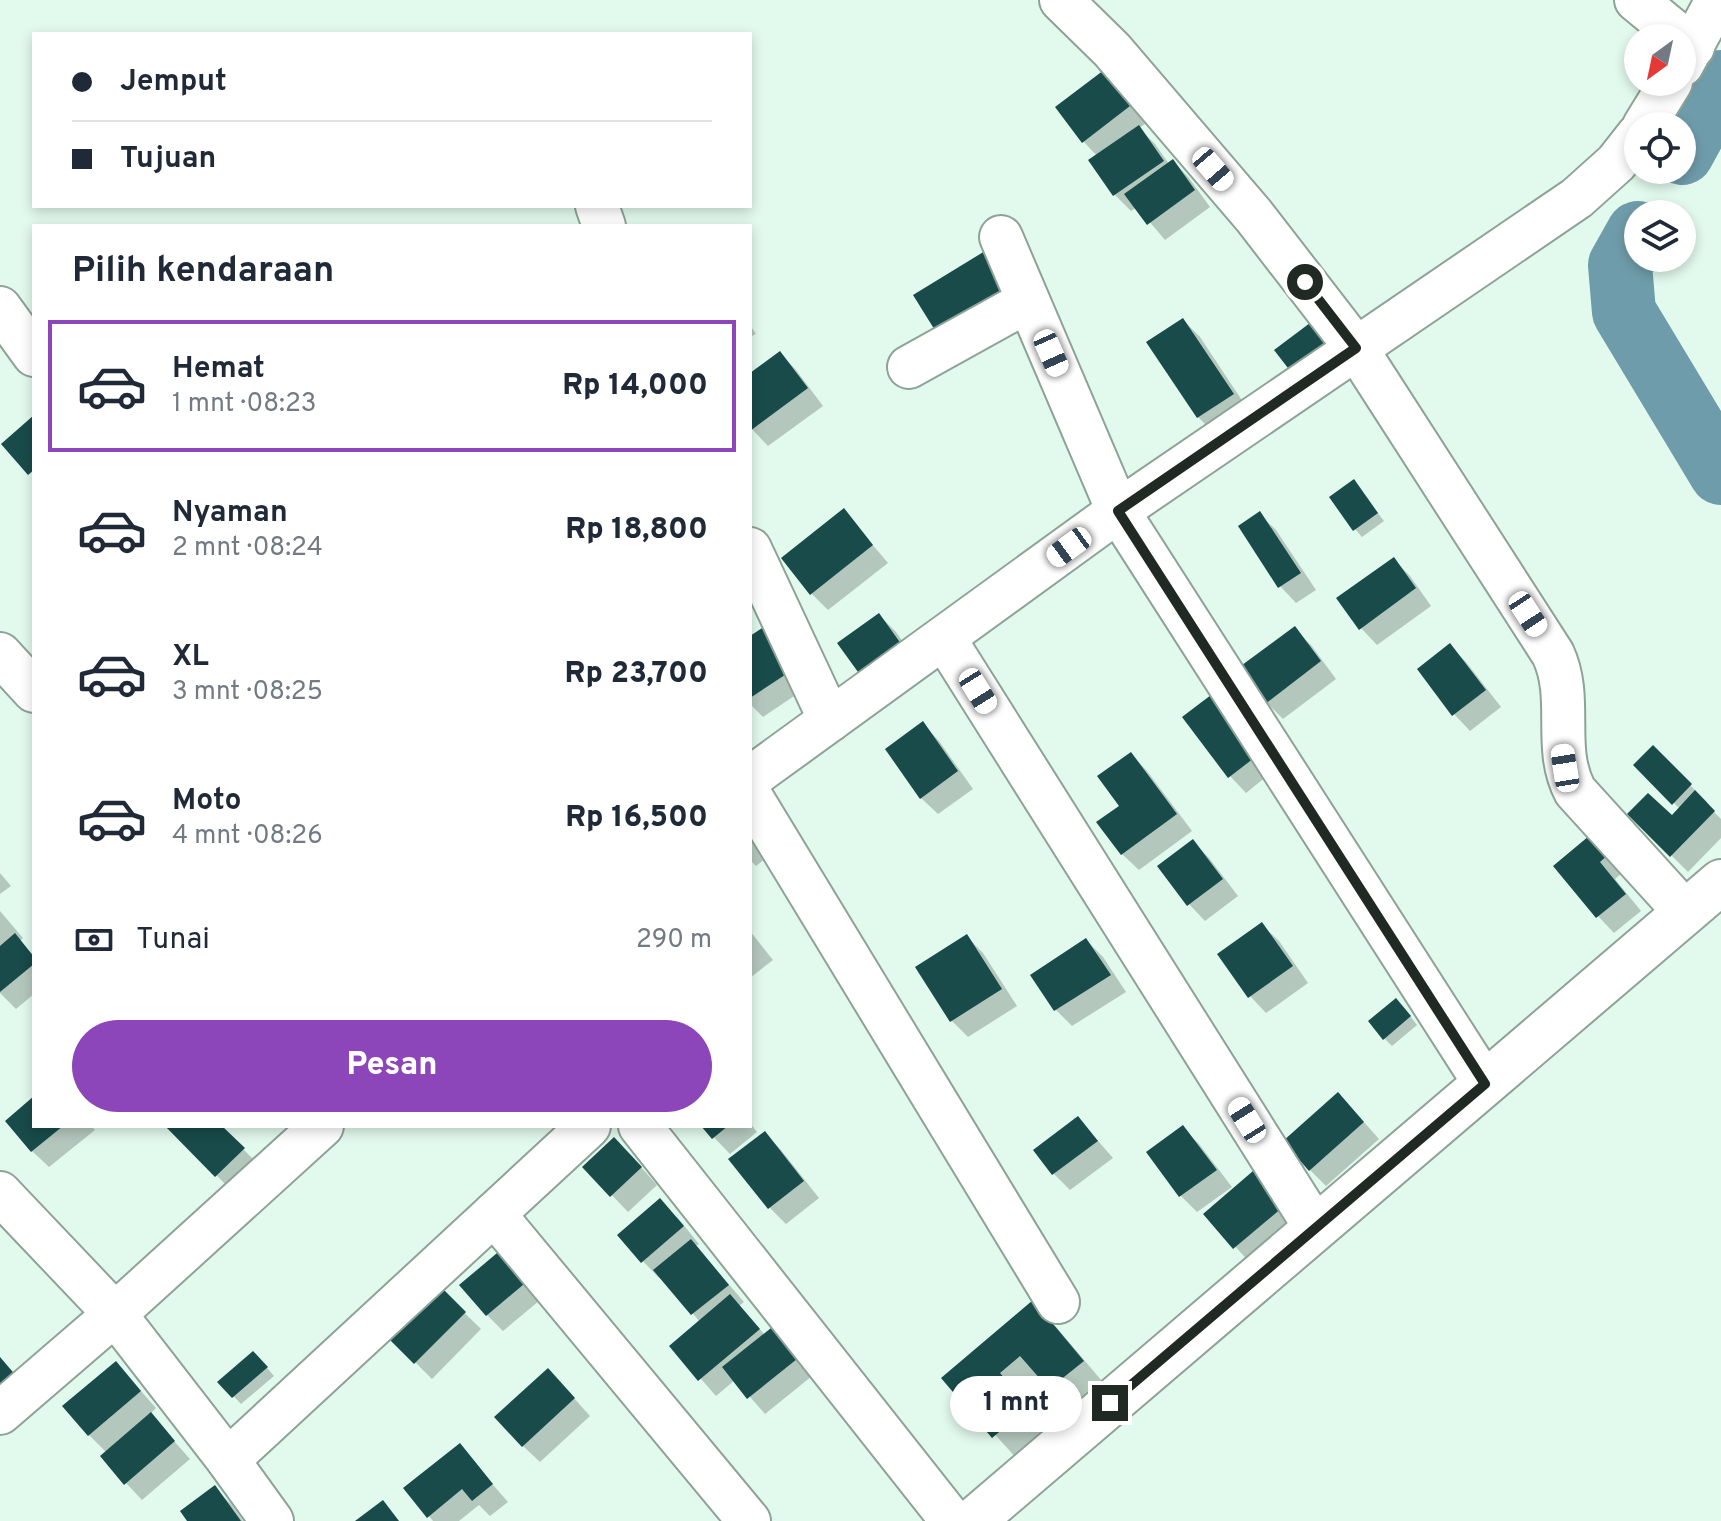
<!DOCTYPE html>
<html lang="id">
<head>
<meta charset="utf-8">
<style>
	:root { --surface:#fff; --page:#f2f2f3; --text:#1f2937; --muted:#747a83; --line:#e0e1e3; --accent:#8c46ba }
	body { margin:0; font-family:Overpass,sans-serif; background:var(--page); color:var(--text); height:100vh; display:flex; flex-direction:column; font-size:30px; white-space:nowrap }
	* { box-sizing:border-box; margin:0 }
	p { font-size:26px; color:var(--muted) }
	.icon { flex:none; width:44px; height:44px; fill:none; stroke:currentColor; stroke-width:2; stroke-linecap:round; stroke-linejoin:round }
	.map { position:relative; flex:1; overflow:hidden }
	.panel { position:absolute; left:32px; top:224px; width:720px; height:904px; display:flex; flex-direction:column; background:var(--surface); border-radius:0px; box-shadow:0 4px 12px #0003 }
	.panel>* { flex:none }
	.banner { position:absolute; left:32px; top:32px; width:720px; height:176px; border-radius:0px; box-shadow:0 4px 12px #0003; display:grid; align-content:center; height:176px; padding:0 40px; background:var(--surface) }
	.needle { width:52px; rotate:213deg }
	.controls { position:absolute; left:1624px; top:24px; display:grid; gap:16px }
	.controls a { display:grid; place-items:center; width:72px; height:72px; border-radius:50%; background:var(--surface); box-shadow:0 4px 12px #0003; font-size:40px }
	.end { position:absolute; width:36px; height:36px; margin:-18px; border:10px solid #202924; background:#fff; box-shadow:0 0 0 4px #fff }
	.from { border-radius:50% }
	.bubble { position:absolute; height:56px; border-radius:28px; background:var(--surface); box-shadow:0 4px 12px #0003; font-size:26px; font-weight:800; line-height:56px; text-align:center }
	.car { position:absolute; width:24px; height:48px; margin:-24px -12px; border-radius:10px; box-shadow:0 0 6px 2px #0007; background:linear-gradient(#fff 24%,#345 0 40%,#fff 0 76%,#345 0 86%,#fff 0) }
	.banner b { display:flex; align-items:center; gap:28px; height:76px; font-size:30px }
	.banner b+b { border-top:2px solid var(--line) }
	.banner i { width:20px; height:20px; background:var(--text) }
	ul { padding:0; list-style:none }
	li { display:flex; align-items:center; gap:24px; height:132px; margin:0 16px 12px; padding:0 24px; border:4px solid transparent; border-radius:0px }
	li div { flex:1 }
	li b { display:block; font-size:30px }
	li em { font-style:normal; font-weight:800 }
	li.active { border-color:var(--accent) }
	li>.icon { width:72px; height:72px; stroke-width:1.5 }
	h2 { padding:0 40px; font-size:36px; line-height:96px }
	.pay { display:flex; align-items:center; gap:20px; height:88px; padding:0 40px; font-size:30px }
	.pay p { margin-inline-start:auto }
	.action { display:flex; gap:16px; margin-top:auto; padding:16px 40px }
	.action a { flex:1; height:92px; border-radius:48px; background:var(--accent); color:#fff; font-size:32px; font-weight:800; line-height:92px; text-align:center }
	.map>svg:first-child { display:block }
</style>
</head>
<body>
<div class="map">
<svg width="1721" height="1521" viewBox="0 0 1721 1521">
	<rect width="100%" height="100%" fill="#e2f9ed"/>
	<g fill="#0003">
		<polygon points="1103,73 1120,89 1145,124 1139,128 1155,144 1169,164 1173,161 1189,178 1210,207 1165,240 1137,207 1131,211 1115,195 1097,156 1083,141"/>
		<polygon points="1183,320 1200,337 1249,411 1215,434 1198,417"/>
		<polygon points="750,325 756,334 750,337"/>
		<polygon points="780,353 796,370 823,406 768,446 750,427 750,375"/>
		<polygon points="1354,482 1384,521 1362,537 1355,529"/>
		<polygon points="844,511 888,563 828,610 811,593"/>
		<polygon points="1259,514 1276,530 1316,590 1296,603 1280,586"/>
		<polygon points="1394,560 1410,576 1431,606 1377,645 1361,628"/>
		<polygon points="879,615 896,632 924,672 876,687 859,671"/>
		<polygon points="1294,629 1311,645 1336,679 1283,719 1266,702"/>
		<polygon points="750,639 809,686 763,717 750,704"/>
		<polygon points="1450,646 1466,662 1501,707 1470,731 1454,714"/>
		<polygon points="1211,697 1272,772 1246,793 1230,776"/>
		<polygon points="923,724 939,741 973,789 938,814 921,798"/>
		<polygon points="1653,748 1707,802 1705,803 1721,819 1721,838 1688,872 1630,814 1672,818 1680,809 1636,765"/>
		<polygon points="1131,754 1147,771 1192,831 1139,870 1122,854 1121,806"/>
		<polygon points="750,819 780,847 756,866 750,860"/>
		<polygon points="1601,828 1633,864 1615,879 1641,911 1614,933 1598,916"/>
		<polygon points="1193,842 1209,858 1238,896 1205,921 1189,904"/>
		<polygon points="0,873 11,886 0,894"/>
		<polygon points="0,911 23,938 20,941 34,956 34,994 16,1009 0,993"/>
		<polygon points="1262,925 1279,941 1308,983 1266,1013 1250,996"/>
		<polygon points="750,931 773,960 750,978"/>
		<polygon points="967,937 983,953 1017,1006 968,1037 951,1020"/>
		<polygon points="1086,940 1103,957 1126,992 1072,1026 1056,1010 1033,976"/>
		<polygon points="1404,1008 1417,1025 1392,1046 1384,1038"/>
		<polygon points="34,1099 34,1126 91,1126 95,1130 49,1167 32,1151"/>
		<polygon points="1354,1111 1379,1139 1326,1186 1310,1170"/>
		<polygon points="1078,1118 1113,1158 1070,1190 1054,1174"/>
		<polygon points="750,1123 757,1132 730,1154 703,1126 750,1126"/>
		<polygon points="168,1126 220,1126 260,1166 233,1192"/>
		<polygon points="1182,1127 1199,1144 1232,1187 1197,1212 1181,1196 1149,1153"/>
		<polygon points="765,1133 781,1150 819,1198 786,1224 769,1207"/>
		<polygon points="631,1156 657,1185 628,1212 585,1167"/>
		<polygon points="1269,1191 1298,1225 1251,1264 1206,1214"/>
		<polygon points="677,1217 699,1244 696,1246 744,1302 739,1306 765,1335 817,1372 765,1414 735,1380 716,1396 672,1346 700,1322 661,1276 659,1278 619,1236"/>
		<polygon points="509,1245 551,1291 503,1331 487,1315"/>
		<polygon points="441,1290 481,1329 432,1379 392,1339"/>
		<polygon points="1033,1303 1057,1328 1107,1387 1075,1413 1045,1381 1023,1399 1052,1433 1019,1461 944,1378"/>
		<polygon points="261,1361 274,1376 241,1404 220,1382"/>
		<polygon points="116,1363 156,1408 150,1414 190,1459 142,1500 126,1483 107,1453 89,1435"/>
		<polygon points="564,1387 590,1416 540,1462 523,1446"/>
		<polygon points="459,1446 508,1502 490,1516 479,1505 459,1521 433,1521 429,1516"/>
		<polygon points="214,1488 231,1504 243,1521 190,1521"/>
	</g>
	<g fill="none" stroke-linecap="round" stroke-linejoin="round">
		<g stroke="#6f9cab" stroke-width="64">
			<polyline points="1682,153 1721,82"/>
			<polyline points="1638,233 1620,265 1624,312 1721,473"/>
		</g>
	</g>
	<g fill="#184b49">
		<polygon points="1104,70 1130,106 1082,143 1055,107"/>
		<polygon points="1139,125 1164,161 1113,196 1088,160"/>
		<polygon points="1173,159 1195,190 1147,225 1124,194"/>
		<polygon points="985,251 1013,297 941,340 913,295"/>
		<polygon points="1318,317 1342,348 1298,381 1274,350"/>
		<polygon points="1183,318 1234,394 1197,418 1146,342"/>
		<polygon points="780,351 808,388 750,431 750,373"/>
		<polygon points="34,415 34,470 28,475 1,444"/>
		<polygon points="1354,479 1378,513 1353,531 1329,497"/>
		<polygon points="844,508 873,545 810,595 781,558"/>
		<polygon points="1260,511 1301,573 1278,588 1238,526"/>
		<polygon points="1394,557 1416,588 1359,630 1336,598"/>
		<polygon points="879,613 909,655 894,666 885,653 858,672 837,643"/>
		<polygon points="765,626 794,669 750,698 750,636"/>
		<polygon points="1295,626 1321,661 1265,704 1238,668"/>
		<polygon points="1450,643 1486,690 1452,716 1417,669"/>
		<polygon points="1211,695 1258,755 1228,778 1182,717"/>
		<polygon points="923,721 958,771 920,799 885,749"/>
		<polygon points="1653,745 1692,784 1672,805 1633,765"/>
		<polygon points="1131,752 1177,814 1121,855 1096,822 1119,806 1097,776"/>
		<polygon points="1695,790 1715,811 1670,857 1627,814 1648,793 1672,815"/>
		<polygon points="1601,826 1618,846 1600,862 1626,894 1596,918 1553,866"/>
		<polygon points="1193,839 1223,879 1187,906 1157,866"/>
		<polygon points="1262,922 1293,966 1248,998 1217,954"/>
		<polygon points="15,933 34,957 34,964 0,992 0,946"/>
		<polygon points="967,934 1002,989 950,1022 915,967"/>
		<polygon points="1086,938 1111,975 1054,1011 1030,975"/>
		<polygon points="1396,998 1411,1016 1383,1040 1368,1021"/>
		<polygon points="1338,1092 1364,1122 1309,1171 1283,1141"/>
		<polygon points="34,1096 34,1126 63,1126 31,1152 5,1121"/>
		<polygon points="1078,1116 1098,1141 1052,1175 1033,1150"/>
		<polygon points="1183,1125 1217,1170 1179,1197 1146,1152"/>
		<polygon points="165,1126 222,1126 245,1148 215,1177"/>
		<polygon points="701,1126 728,1126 712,1139"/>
		<polygon points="765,1131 804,1181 768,1209 728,1159"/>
		<polygon points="614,1137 642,1167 610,1197 582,1167"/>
		<polygon points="1253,1171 1283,1207 1233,1249 1203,1214"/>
		<polygon points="660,1198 684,1226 641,1263 617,1235"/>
		<polygon points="691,1239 729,1285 691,1315 653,1270"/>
		<polygon points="509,1243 536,1274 486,1316 459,1285"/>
		<polygon points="441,1287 466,1312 414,1364 389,1339"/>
		<polygon points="730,1294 760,1329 698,1381 669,1346"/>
		<polygon points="1033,1300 1084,1361 1049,1389 1020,1356 1000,1373 1029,1407 992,1438 941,1378"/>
		<polygon points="776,1324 802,1355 747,1399 722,1367"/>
		<polygon points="253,1351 268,1367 232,1398 217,1382"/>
		<polygon points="0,1357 18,1378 0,1394"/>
		<polygon points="116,1361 141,1391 88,1436 62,1406"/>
		<polygon points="548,1368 575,1398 522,1447 494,1417"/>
		<polygon points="151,1412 175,1441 124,1485 100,1456"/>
		<polygon points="460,1443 493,1484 472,1501 462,1489 427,1518 403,1488"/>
		<polygon points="215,1485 241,1521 187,1521 180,1511"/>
		<polygon points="383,1500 399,1521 355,1521"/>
	</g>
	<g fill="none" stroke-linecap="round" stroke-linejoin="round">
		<defs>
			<g id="street">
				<path d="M1061,0l51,50 142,166 102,132 197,306c21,45 -1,93 22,137l110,121"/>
				<polyline points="1636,0 1693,47"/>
				<polyline points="1682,65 1717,0"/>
				<polyline points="1644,126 1671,82"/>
				<polyline points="597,206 604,226"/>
				<polyline points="1001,237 1118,511 1485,1084"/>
				<polyline points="0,308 34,355"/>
				<polyline points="909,367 1028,301"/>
				<polyline points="750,549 830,720"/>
				<polyline points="944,638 1315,1227"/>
				<polyline points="0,654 34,691"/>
				<polyline points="750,778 1118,511 1577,198 1616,163 1638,135"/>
				<polyline points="750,795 1058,1302"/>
				<polyline points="640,1126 952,1521"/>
				<polyline points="0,1193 115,1314 228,1460 272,1521"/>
				<polyline points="494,1214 749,1521"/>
				<polyline points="0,1413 115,1314 322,1126"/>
				<polyline points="228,1460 589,1126"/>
			</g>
			<polyline id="primary" points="973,1521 1721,882"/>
		</defs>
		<use href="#street" stroke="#8da397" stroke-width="46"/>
		<use href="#primary" stroke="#8da397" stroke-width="48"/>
		<use href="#street" stroke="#fff" stroke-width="42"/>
		<use href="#primary" stroke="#fff" stroke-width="44"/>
	</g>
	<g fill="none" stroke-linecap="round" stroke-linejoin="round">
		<polyline stroke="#202924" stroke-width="10" points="1110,1403 1485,1084 1118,511 1356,348 1305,282"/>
	</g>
</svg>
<div class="controls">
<a><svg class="needle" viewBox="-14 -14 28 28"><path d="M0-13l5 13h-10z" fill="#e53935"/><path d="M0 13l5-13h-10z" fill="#747a83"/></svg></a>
<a><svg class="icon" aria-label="locate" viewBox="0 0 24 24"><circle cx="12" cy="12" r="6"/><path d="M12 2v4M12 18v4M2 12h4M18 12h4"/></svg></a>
<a><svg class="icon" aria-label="layers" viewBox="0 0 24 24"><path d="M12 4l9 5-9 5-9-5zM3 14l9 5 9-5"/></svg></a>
</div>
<i class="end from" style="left:1305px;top:282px"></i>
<i class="end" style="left:1110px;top:1403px"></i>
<div class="bubble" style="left:950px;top:1376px;width:132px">1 mnt</div>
<i class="car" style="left:1213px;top:169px;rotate:139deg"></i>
<i class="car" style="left:1051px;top:353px;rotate:156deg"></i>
<i class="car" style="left:1069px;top:547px;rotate:234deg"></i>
<i class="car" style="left:1528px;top:614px;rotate:147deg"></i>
<i class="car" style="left:978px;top:691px;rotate:148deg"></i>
<i class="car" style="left:1565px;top:768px;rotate:351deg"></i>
<i class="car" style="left:1247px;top:1120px;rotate:328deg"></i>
<div class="banner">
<b><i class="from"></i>Jemput</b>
<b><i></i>Tujuan</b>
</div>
<section class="panel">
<h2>Pilih kendaraan</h2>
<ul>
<li class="active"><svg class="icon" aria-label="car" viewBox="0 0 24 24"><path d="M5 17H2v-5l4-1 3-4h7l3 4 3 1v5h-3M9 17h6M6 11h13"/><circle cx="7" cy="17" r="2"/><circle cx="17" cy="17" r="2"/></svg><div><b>Hemat</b><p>1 mnt · 08:23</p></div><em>Rp 14,000</em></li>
<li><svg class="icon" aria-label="car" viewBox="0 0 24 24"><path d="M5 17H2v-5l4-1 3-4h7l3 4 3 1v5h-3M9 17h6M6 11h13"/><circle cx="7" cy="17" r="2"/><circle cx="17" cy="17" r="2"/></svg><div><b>Nyaman</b><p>2 mnt · 08:24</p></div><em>Rp 18,800</em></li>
<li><svg class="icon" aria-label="car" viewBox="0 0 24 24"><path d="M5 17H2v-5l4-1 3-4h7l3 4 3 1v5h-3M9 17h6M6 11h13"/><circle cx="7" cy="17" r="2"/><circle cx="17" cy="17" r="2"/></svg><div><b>XL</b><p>3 mnt · 08:25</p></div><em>Rp 23,700</em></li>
<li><svg class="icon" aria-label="car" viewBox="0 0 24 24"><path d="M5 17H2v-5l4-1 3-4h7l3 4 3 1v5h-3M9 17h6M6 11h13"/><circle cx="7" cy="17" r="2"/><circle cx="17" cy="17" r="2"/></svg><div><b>Moto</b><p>4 mnt · 08:26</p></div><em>Rp 16,500</em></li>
</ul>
<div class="pay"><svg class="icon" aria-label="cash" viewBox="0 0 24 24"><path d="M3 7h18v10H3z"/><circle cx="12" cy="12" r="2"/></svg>Tunai<p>290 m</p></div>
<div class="action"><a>Pesan</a></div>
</section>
</div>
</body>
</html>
